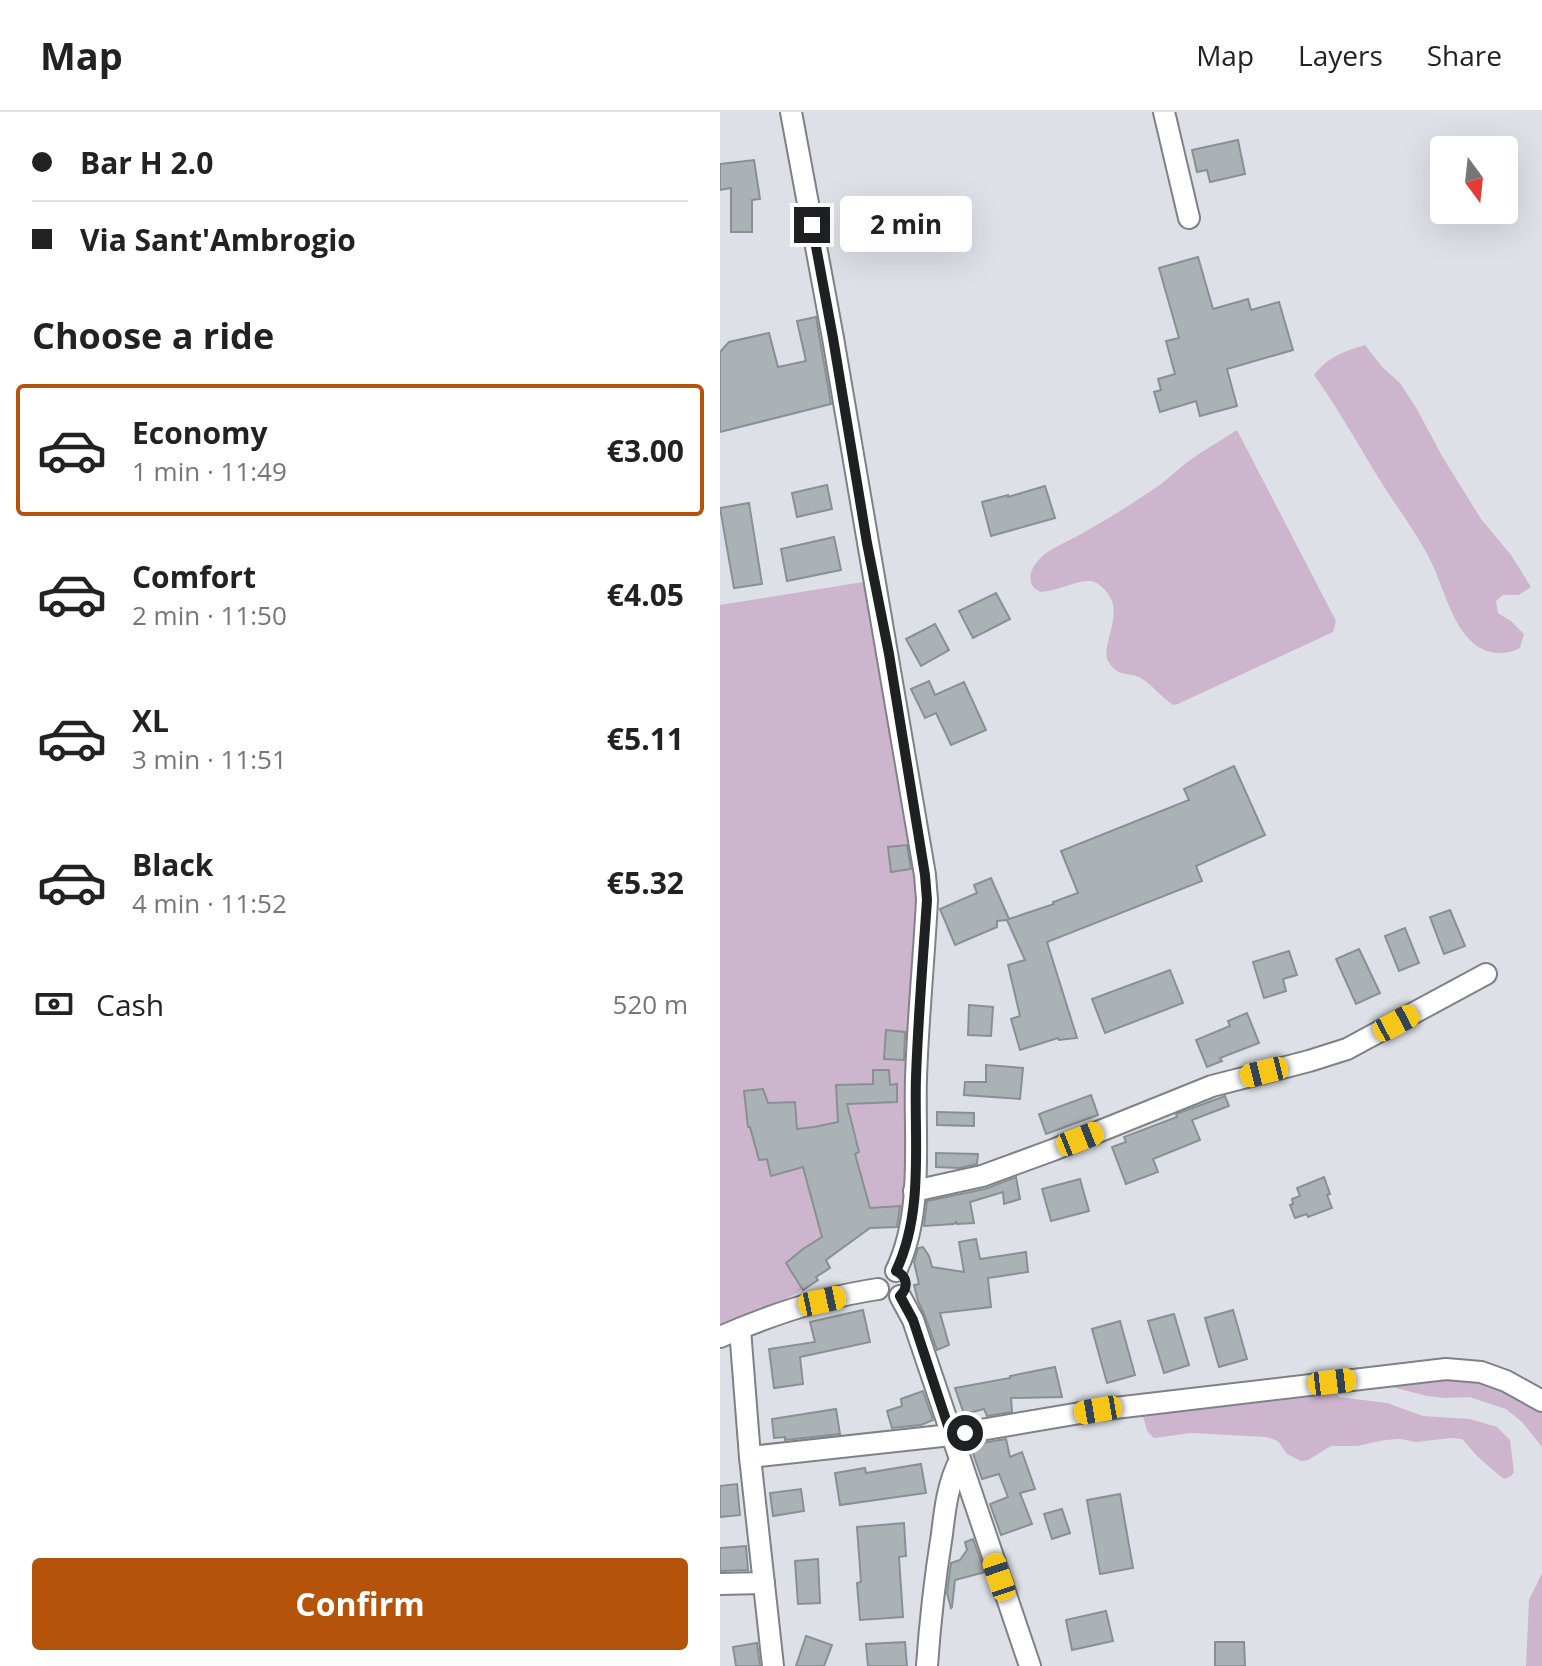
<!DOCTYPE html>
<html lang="en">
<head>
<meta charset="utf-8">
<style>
	:root { --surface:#fff; --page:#f2f2f2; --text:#222; --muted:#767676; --line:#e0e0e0; --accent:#b45309 }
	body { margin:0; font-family:"Open Sans",sans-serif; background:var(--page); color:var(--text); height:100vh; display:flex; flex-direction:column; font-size:30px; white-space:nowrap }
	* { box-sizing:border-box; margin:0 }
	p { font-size:26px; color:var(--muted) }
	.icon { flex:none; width:44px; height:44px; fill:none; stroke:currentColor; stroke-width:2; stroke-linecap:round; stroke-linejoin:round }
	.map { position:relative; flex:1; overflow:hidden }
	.panel { display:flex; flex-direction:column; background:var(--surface); width:720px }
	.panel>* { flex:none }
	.guide { display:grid; align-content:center; height:176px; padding:0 32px; background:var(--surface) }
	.needle { width:52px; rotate:165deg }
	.controls { position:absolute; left:710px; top:24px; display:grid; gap:16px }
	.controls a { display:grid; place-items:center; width:88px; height:88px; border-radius:8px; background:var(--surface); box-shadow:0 8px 32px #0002; font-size:40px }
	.end { position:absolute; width:36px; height:36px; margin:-18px; border:10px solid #1f2022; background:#fff; box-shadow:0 0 0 4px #fff }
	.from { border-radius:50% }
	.bubble { position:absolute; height:56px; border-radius:8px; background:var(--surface); box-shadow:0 8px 32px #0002; font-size:26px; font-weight:700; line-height:56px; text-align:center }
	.car { position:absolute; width:24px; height:48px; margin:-24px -12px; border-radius:10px; box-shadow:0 0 6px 2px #0007; background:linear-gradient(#f5c518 24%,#345 0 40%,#f5c518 0 76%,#345 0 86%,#f5c518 0) }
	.guide b { display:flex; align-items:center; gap:28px; height:76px; font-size:30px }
	.guide b+b { border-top:2px solid var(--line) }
	.guide i { width:20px; height:20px; background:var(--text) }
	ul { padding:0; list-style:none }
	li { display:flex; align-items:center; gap:24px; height:132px; margin:0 16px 12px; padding:0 16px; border:4px solid transparent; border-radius:8px }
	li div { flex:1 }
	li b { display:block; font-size:30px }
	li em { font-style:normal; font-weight:700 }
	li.on { border-color:var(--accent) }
	li>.icon { width:72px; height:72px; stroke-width:1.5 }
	h2 { padding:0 32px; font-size:36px; line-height:96px }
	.pay { display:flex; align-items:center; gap:20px; height:88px; padding:0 32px; font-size:30px }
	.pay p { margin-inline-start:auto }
	.primary-button { display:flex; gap:16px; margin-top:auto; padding:16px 32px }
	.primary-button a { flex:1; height:92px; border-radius:8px; background:var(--accent); color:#fff; font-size:32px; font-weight:700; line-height:92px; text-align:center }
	header { display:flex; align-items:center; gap:48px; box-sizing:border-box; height:112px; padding:0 40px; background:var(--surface); border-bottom:2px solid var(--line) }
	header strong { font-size:38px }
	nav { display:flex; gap:44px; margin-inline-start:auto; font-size:28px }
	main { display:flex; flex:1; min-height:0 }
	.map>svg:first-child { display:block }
</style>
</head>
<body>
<header>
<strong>Map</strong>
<nav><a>Map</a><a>Layers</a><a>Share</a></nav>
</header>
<main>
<section class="panel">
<div class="guide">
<b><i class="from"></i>Bar H 2.0</b>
<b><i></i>Via Sant'Ambrogio</b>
</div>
<h2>Choose a ride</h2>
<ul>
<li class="on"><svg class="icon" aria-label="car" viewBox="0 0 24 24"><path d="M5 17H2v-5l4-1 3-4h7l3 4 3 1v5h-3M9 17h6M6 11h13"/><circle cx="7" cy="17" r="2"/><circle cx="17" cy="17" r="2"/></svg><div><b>Economy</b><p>1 min · 11:49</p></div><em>€3.00</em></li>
<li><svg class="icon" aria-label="car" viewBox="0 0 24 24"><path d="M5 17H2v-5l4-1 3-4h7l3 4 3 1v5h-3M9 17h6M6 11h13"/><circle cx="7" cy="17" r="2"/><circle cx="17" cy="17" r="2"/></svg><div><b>Comfort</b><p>2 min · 11:50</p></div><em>€4.05</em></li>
<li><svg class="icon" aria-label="car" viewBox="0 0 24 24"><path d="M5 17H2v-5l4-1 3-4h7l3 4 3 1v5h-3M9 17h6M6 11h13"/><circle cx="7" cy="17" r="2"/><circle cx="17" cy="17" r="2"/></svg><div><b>XL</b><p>3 min · 11:51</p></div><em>€5.11</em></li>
<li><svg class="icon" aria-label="car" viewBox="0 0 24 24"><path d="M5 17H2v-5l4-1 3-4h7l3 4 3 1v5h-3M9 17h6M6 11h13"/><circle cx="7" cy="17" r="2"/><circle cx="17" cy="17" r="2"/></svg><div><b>Black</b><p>4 min · 11:52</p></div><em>€5.32</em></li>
</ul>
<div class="pay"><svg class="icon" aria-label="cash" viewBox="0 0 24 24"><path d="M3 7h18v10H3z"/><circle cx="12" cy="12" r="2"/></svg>Cash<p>520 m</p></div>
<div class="primary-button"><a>Confirm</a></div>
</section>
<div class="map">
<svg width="822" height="1554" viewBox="0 0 822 1554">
	<rect width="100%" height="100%" fill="#dde1e7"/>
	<g fill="#cdb5cd">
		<path d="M645,233l18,23 17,15 18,28 24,45 39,63 30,36 20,32 -12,8h-16l-7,6 2,12 13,8 13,13 -4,14c-16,9 -37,6 -50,-8 -22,-22 -28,-61 -44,-88 -15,-27 -34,-52 -50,-78 -20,-33 -39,-67 -62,-99 14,-18 30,-24 51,-30z"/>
		<path d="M517,318l99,191 -3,11 -155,72 -5,1c-11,-7 -22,-22 -34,-28 -11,-5 -21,1 -31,-16 -8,-12 15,-45 1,-66 -4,-6 -12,-14 -20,-14 -11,-1 -33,10 -48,11 -14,-5 -13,-20 -4,-30 11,-14 31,-20 46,-29 25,-14 50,-30 74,-46 10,-7 19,-16 28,-23 17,-13 35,-23 52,-34z"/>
		<polygon points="149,469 204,777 186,1114 150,1116 106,1148 110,1156 97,1165 98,1168 49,1197 0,1219 0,493"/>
		<path d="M728,1267c41,3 58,9 94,28v40l-20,-25 -16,-13 -37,-12 -24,1 -18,-2 -35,-9z"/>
		<polygon points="617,1282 619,1285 667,1291 703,1304 750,1307 777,1315 790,1328 794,1360 791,1364 785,1367 780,1364 758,1345 742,1327 732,1326 696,1330 680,1327 665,1328 637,1334 611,1334 588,1348 581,1349 567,1342 558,1329 546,1325 471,1321 434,1326 427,1319 423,1304"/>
		<polygon points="822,1461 822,1554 806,1554 809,1488"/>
	</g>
	<g fill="#abb2b5" stroke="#899093" stroke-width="2">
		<polygon points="518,28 525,62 490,70 487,58 477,60 472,38"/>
		<polygon points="34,48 40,87 32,88 32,120 11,120 11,76 0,78 0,52"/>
		<polygon points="478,145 493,197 528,187 531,198 559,190 573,238 507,257 517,294 480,304 476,289 440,300 434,280 441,278 438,267 455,262 446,229 459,226 439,156"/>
		<polygon points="96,205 111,292 0,320 0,240 9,230 49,221 58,255 86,249 77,209"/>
		<polygon points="107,373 112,397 77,405 72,381"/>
		<polygon points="325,374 335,406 271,424 262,390 288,383 288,385"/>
		<polygon points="29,391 42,472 14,476 0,396"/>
		<polygon points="114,425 121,458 67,469 61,437"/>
		<polygon points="276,481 290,507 253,526 239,499"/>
		<polygon points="215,512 229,538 201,554 186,527"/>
		<polygon points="209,569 215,583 244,570 266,618 231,633 216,601 205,606 191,577"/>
		<polygon points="514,654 545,723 476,754 482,769 327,830 357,926 339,928 338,926 300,938 291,907 300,904 288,853 305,848 287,808 277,809 277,815 235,833 220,797 257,781 254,773 271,766 289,807 334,792 333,790 358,781 341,739 469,688 464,677"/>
		<polygon points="187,733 191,757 171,760 168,735"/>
		<polygon points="730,798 745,834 724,842 710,805"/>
		<polygon points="685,816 699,851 679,859 665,824"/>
		<polygon points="639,837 660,881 636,892 616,847"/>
		<polygon points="569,839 577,863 563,867 566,879 544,886 533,850"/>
		<polygon points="450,858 463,891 385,921 372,887"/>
		<polygon points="249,893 273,895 271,924 248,923"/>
		<polygon points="527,901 539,931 500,946 502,949 487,955 476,928 510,914 508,909"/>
		<polygon points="166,918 185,920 184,948 164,947"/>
		<polygon points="266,953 303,956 300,987 244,983 245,970 266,970"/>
		<polygon points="153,958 169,958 170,973 177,972 177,990 127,992 139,1040 135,1042 150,1096 180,1094 177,1115 150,1116 106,1148 110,1156 96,1165 98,1168 83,1178 66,1151 83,1137 102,1125 83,1055 51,1064 47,1047 39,1048 30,1015 28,1015 24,979 43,977 48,991 75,990 77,1017 94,1015 118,1010 116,973 153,972"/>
		<polygon points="371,983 378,1003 326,1022 319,1002"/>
		<polygon points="505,984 509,994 472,1008 480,1028 433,1047 438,1060 406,1072 392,1035 406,1030 404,1025 457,1005 456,1002"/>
		<polygon points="217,1000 254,1001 254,1014 217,1013"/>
		<polygon points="216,1041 258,1042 257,1052 239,1056 216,1055"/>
		<polygon points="296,1065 300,1087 284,1092 283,1080 250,1090 254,1111 237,1112 236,1110 234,1112 204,1114 207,1089 265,1077"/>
		<polygon points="604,1065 610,1082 607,1083 612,1096 588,1105 587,1102 575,1106 570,1093 573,1092 572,1087 580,1084 577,1076"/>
		<polygon points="360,1067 369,1099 331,1109 322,1077"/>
		<polygon points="256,1127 260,1147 306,1140 308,1160 268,1166 271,1195 220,1201 229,1233 217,1238 205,1204 198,1189 194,1173 199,1172 194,1150 198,1136 203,1135 209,1144 212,1155 244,1160 239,1130"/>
		<polygon points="143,1198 150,1230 80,1245 83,1272 54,1276 49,1237 95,1230 90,1210"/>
		<polygon points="513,1198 527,1247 499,1255 485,1206"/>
		<polygon points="454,1202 469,1253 444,1261 428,1209"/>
		<polygon points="400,1209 415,1263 387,1271 372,1217"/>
		<polygon points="335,1255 342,1285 291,1286 292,1300 267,1304 264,1297 244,1302 235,1276 290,1266 290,1264"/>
		<polygon points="203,1279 213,1308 201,1313 172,1316 167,1299 182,1294 181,1287"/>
		<polygon points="116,1297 120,1322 65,1328 65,1325 54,1326 52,1307"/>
		<polygon points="286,1327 290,1345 302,1340 315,1377 300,1381 312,1412 281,1423 270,1392 288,1385 279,1362 262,1367 250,1333"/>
		<polygon points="201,1352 206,1381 120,1393 115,1361 145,1356 146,1361"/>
		<polygon points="17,1372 20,1403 0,1405 0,1374"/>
		<polygon points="81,1377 84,1399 53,1404 50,1381"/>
		<polygon points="400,1382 413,1456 380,1462 367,1388"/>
		<polygon points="342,1397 350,1421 332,1427 324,1402"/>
		<polygon points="184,1411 186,1444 179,1445 183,1505 140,1508 137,1471 141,1470 137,1415"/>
		<polygon points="253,1427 265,1460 235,1468 232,1495 231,1496 227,1481 231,1451 240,1448 247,1438 245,1430"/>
		<polygon points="26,1434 28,1458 0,1459 0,1436"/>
		<polygon points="98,1447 100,1491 78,1492 75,1449"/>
		<polygon points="386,1499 393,1529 352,1538 346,1508"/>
		<polygon points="86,1524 112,1533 104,1554 76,1554"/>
		<polygon points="185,1530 187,1554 148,1554 146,1532"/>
		<polygon points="495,1530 524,1530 525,1554 495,1554"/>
		<polygon points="37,1531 40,1554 16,1554 13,1535"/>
	</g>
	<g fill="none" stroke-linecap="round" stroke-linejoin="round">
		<defs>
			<g id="minor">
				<path d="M71,0l42,226 92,537 2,25c-3,59 -9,118 -11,178 -2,62 8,135 -20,193"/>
				<polyline points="444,0 469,106"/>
				<polyline points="194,1079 262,1064 333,1038 492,974 589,949 627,937 766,862"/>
				<polyline points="180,1184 193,1208 310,1554"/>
				<polyline points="20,1217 30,1345 53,1554"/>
				<path d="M0,1225c50,-22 104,-40 158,-48"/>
				<polyline points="30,1345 231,1323 378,1298 726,1257 761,1260 786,1269 822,1289"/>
				<polyline points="0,1472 44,1471"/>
				<path d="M207,1554c3,-44 8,-88 15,-132 3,-26 6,-51 18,-74"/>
			</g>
		</defs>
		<use href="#minor" stroke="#7e8187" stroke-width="24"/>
		<use href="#minor" stroke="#fff" stroke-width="20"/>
	</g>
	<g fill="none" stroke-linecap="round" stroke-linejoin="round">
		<path stroke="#1f2022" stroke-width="10" d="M92,113l21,113 34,205 22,111 36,221 2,25c-4,59 -9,118 -11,178 -2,63 8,134 -20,193 11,5 13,16 4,25l13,24 38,115 14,-2"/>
	</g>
</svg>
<div class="controls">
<a><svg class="needle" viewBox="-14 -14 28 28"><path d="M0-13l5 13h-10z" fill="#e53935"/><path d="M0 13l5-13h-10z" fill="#767676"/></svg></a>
</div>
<i class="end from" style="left:245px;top:1321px"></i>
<i class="end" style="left:92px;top:113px"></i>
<div class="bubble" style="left:120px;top:84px;width:132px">2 min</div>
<i class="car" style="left:676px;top:911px;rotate:62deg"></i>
<i class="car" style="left:544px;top:960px;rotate:256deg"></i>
<i class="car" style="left:360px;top:1027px;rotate:68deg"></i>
<i class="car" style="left:102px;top:1189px;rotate:78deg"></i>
<i class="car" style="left:612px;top:1270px;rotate:83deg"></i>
<i class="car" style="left:378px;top:1298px;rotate:260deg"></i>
<i class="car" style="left:279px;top:1465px;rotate:341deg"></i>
</div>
</main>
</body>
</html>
